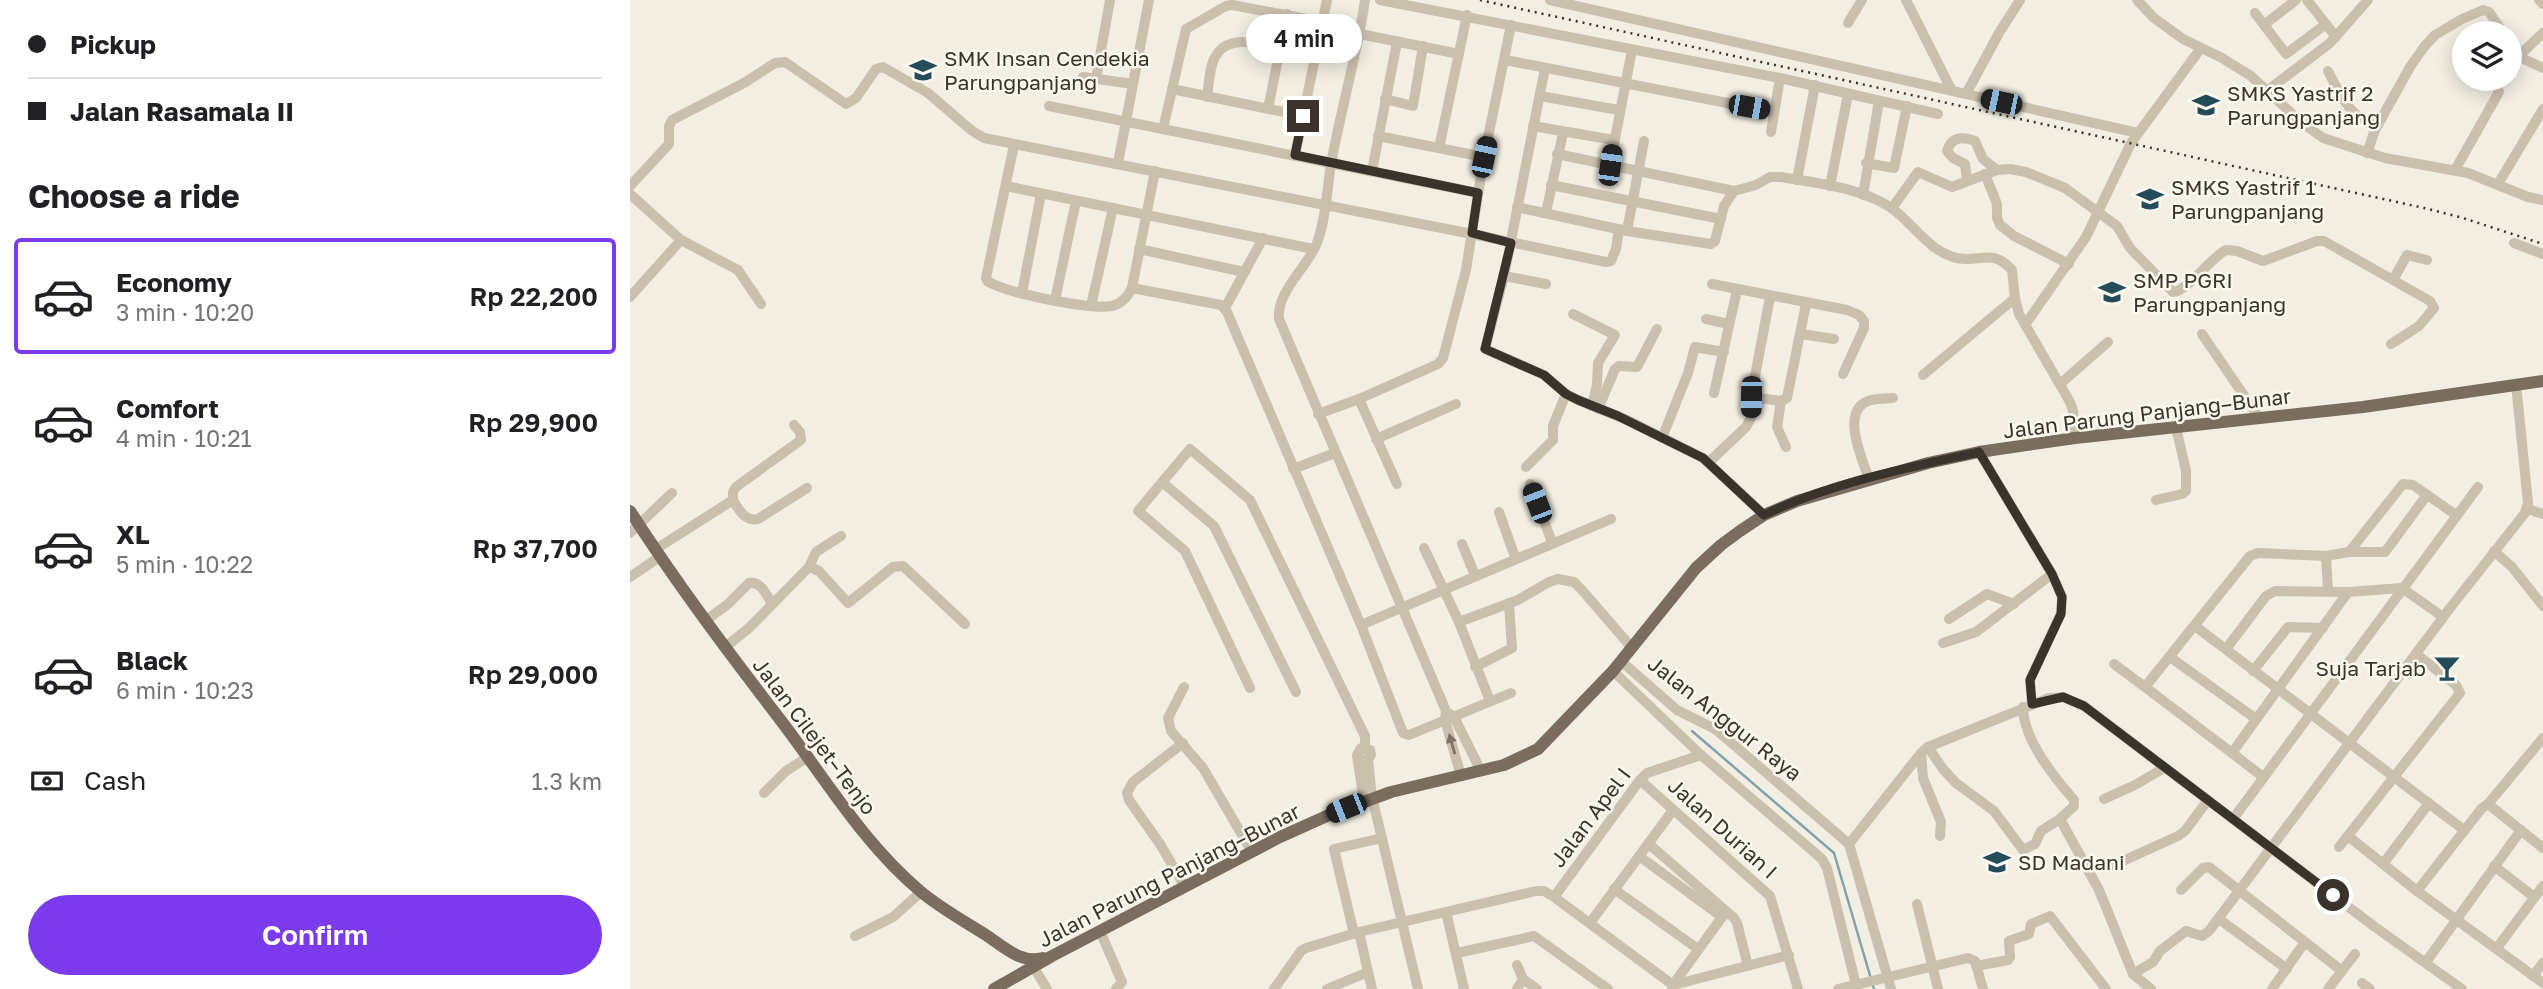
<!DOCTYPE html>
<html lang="en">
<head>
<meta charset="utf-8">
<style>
	:root { --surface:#fff; --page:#f2f2f2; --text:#202124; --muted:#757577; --line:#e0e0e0; --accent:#7c3aed }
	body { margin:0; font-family:"Golos Text",sans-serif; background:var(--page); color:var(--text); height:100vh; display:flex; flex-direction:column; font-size:26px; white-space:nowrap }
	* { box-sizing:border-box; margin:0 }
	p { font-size:23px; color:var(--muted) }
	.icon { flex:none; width:38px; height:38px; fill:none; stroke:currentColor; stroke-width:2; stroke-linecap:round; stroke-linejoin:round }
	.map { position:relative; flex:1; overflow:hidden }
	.side { display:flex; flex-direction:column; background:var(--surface); width:630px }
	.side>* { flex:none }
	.guide { display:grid; align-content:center; height:154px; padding:0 28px; background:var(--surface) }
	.tools { position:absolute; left:1822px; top:21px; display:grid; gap:14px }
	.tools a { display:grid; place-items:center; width:70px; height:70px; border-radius:50%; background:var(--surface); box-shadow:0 4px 18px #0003; font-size:35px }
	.end { position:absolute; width:32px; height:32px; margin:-16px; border:9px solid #39332c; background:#fff; box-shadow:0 0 0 4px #fff }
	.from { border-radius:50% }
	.bubble { position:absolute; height:49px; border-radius:24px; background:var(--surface); box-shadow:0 4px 18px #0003; font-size:23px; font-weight:600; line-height:49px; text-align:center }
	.car { position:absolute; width:21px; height:42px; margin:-21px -10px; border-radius:9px; box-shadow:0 0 5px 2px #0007; background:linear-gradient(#222 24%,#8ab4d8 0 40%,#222 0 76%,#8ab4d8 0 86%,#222 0) }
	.guide b { display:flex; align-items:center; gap:24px; height:66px; font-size:26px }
	.guide b+b { border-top:2px solid var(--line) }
	.guide i { width:18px; height:18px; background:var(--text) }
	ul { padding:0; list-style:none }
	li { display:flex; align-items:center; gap:21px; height:116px; margin:0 14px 10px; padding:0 14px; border:4px solid transparent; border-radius:7px }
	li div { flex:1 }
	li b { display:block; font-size:26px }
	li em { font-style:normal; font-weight:600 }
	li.active { border-color:var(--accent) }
	li>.icon { width:63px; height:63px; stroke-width:1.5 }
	h2 { padding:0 28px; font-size:32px; line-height:84px }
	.pay { display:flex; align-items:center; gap:18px; height:77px; padding:0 28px; font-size:26px }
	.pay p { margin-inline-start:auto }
	.button { display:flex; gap:14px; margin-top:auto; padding:14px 28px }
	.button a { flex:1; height:80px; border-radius:42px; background:var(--accent); color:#fff; font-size:28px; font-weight:600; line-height:80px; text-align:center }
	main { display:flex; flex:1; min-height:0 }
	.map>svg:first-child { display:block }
</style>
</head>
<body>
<main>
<section class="side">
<div class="guide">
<b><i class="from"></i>Pickup</b>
<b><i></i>Jalan Rasamala II</b>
</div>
<h2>Choose a ride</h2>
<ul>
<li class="active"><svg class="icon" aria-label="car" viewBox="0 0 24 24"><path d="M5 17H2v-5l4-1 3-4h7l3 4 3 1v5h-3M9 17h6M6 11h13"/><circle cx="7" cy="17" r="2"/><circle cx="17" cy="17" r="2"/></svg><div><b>Economy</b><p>3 min · 10:20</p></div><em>Rp 22,200</em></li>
<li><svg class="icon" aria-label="car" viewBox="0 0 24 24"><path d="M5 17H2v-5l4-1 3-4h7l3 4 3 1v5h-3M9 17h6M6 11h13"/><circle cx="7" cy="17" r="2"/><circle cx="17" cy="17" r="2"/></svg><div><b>Comfort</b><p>4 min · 10:21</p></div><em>Rp 29,900</em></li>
<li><svg class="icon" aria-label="car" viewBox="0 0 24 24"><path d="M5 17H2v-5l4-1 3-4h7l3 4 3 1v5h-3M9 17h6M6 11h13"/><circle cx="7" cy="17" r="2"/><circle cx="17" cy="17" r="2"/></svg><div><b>XL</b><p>5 min · 10:22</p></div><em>Rp 37,700</em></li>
<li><svg class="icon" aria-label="car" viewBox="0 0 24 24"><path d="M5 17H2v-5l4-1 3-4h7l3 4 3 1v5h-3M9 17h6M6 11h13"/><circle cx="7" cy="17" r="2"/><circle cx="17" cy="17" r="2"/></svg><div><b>Black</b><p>6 min · 10:23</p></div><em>Rp 29,000</em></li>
</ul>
<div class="pay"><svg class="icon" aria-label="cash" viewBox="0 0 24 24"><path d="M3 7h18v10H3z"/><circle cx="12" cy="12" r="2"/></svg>Cash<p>1.3 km</p></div>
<div class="button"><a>Confirm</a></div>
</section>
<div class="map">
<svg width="1913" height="989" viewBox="0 0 1913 989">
	<rect width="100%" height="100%" fill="#f2eee2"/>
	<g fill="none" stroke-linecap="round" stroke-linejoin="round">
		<polyline stroke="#82a3ae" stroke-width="2.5" points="1062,731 1204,853 1244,989"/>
		<g stroke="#cac0ae" stroke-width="10">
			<path d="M735,0c-8,55 -24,109 -34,164 -4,25 -5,55 -14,79 -10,25 -41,49 -38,76l167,392 -1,9 16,56"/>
			<polyline points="750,0 1150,78 1308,114"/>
			<polyline points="920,0 1508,133"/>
			<polyline points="1276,0 1322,91"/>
			<polyline points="1507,0 1524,18 1553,39 1592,58 1621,76 1671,122 1693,138 1755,158 1838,173 1898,197 1913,200"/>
			<polyline points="1677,0 1706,37"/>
			<polyline points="1909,0 1913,4"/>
			<polyline points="1625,13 1656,54 1696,24"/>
			<polyline points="1218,23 1232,0"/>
			<polyline points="1634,25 1666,0"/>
			<polyline points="730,34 829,54"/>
			<polyline points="1894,51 1913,33"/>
			<polyline points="1887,56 1913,68"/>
			<polyline points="875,60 1144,112"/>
			<polyline points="915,68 874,276 855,349 914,375 936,394 948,400 997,420 1073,458 1134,515"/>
			<path d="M1698,71c13,25 21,47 50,54"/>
			<polyline points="453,77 503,84"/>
			<polyline points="466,79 480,0"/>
			<polyline points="542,89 673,116"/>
			<polyline points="1638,90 1700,43 1738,0"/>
			<polyline points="1336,94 1369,33 1390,0"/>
			<polyline points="910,96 989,110"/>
			<path d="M577,97c2,-12 2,-33 10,-43 13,-20 44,-10 62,-6"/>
			<polyline points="755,99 783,106 793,46"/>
			<polyline points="419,106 848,193"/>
			<polyline points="638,109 657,14"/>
			<polyline points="903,126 984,140"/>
			<polyline points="533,129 556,29 596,6 602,5 693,22"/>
			<polyline points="1141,132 1150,78"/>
			<polyline points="748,136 854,157"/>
			<path d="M384,145l-28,133 1,3c19,12 103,29 125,25 9,-2 16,-10 20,-18l23,-117"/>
			<polyline points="809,148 837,15"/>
			<polyline points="1737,153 1745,130 1780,67 1794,47 1805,35 1832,19 1853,10 1859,12 1870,28"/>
			<polyline points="927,154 1104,191"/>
			<polyline points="665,155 697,0"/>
			<polyline points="488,163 519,0"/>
			<polyline points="1236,163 1264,168 1277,106"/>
			<polyline points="980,165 1002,50"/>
			<polyline points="1825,170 1869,92 1867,87 1856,81"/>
			<polyline points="742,171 767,42"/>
			<polyline points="1355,174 1367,204 1367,218 1370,225 1384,236 1439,264"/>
			<polyline points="1167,180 1185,85"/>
			<path d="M1337,180l-2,-16 -12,-6 -6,-7c4,-14 15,-15 28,-10l8,18 14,11"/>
			<polyline points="1868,184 1913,109"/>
			<polyline points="921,185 1091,219"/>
			<polyline points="0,186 39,144 39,126 42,120 114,83 145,63 155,62 216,104 226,98 246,69 253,67 298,93 341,130 354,138 842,234 976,262 981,261 986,249 989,229"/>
			<polyline points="376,186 683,249"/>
			<polyline points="1200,186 1218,94"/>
			<polyline points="0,194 51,240 108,270 131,304"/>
			<polyline points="1233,195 1249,101"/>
			<path d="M887,207l110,24 84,13 4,-3 9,-35 10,-15 22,-6 14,-8h11c35,6 78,10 109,30 21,14 37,42 63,50 24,8 38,-11 59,13l3,28 4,16 51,88 3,9 2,27"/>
			<path d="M1262,208l26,-36 34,15 45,-17 13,-1 16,3 39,16 52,38 13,22 43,44c14,0 37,-34 53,-42l11,1 26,10 54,-20h7l69,39"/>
			<polyline points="916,213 933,133"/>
			<polyline points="997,231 1014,141"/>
			<polyline points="1884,243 1913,254"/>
			<polyline points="509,249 614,272"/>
			<polyline points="874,276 916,284"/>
			<polyline points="1082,284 1217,310 1229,315 1234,321 1234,328 1213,374"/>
			<polyline points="502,288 591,305 597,312 731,625 773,733 779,735 881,693"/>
			<polyline points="392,293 411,194"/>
			<polyline points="0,297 51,240"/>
			<polyline points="425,300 446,201"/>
			<polyline points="461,306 483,208"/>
			<polyline points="595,308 633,238"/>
			<polyline points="943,314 985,335 968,363 967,384 962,406"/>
			<polyline points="1076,319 1099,324"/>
			<polyline points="1395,325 1456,237 1501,143 1571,48"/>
			<polyline points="1171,334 1204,339"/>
			<polyline points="1572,334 1630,419"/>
			<polyline points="1761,344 1789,326 1804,308 1800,301 1763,280 1777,255 1797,260"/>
			<polyline points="1293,375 1385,298"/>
			<polyline points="1430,384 1478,342"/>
			<polyline points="1084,393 1107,290"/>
			<polyline points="1121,397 1151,401 1157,398 1176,304"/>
			<polyline points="729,399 767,484"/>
			<polyline points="1151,401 1147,427 1156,447"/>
			<polyline points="968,409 985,369 989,366 1007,367 1027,329"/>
			<polyline points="688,414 729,399 808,364 813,358 836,270 854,157 881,25"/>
			<polyline points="1032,438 1058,373 1065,347 1094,352"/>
			<polyline points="746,439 826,404"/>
			<polyline points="1349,452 1422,574 1432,597 1431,613 1400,680 1402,704"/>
			<polyline points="1079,462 1116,427 1121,418 1121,397 1140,297"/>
			<polyline points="896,467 923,440 923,426 936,394"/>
			<polyline points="663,469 705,453"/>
			<path d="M1239,479c-6,-18 -28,-65 -3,-77 7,-4 18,-3 27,-4"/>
			<polyline points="532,482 584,526 666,692"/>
			<polyline points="900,484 922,542"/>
			<polyline points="103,500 103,492 106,487 171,440 170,432 164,425"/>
			<polyline points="1526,500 1552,494 1556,491 1556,471 1546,427"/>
			<polyline points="1898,509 1913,514"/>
			<polyline points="869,512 885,557"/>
			<polyline points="0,533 42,493"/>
			<polyline points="832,544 845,575"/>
			<polyline points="794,548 829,622 860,701"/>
			<path d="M26,549l77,-49c6,10 12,22 25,19l49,-31"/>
			<polyline points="1864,551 1882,567 1913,606"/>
			<polyline points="1719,552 1773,484 1783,485 1826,515"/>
			<polyline points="1696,556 1698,591"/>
			<polyline points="179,567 186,552 211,536"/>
			<polyline points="0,577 31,556"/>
			<polyline points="1319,619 1357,594 1384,604"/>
			<path d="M75,621l23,-17 21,-21c12,-2 17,11 23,21"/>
			<polyline points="829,622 888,600 919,582 928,579 944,582 952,590 1002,648"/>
			<polyline points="731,625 981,519"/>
			<polyline points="1565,626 1834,830"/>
			<polyline points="1313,643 1346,632 1422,574"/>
			<polyline points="94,648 119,628 179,567 189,571 218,603 263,567 273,566 335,624"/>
			<polyline points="1596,649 1636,596 1645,591 1718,592 1772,588 1813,617"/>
			<polyline points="1540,657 1626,719"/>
			<polyline points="991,661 1047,710 1085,729 1097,739 1219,844 1261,989"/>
			<polyline points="1484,664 1515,687"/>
			<polyline points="845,667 882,648 879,603"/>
			<polyline points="983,671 1071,755 1192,859 1197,868 1227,989"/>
			<polyline points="1623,671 1658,627 1693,628"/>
			<polyline points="554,687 538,718 541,731 573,768 622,852"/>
			<polyline points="620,688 555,551 508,511 560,449 620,500 735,736 735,747"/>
			<path d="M1393,707c0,32 31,70 51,93v6l-14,13 39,71 34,84 18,15"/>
			<polyline points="820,714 824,717 851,771"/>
			<polyline points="553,743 503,782 497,793 499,800 530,844 555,887"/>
			<polyline points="1298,747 1313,769 1326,783 1364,811 1393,850 1405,844 1411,831 1430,819"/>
			<polyline points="1291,753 1293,778 1311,822 1310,836"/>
			<polyline points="1602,753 1515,687 1620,556 1628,553 1696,556 1719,552 1755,552 1797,495"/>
			<polyline points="729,759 738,760 741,755 740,750 731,748 727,755 734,801"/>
			<polyline points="738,760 742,797 788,989"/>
			<polyline points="1633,777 1602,753 1718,592"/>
			<polyline points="1010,780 1140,896 1168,989"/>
			<polyline points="134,793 156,771 178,757"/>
			<polyline points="1474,799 1505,785 1534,768"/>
			<polyline points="1858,804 1913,848"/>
			<polyline points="1603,819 1848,487"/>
			<polyline points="1718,836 1787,891 1913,983"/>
			<polyline points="1019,844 1104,918 1107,923 1118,966"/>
			<polyline points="1219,844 1291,753 1298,747 1419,698 1433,697 1454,706 1745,927 1832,989"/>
			<polyline points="1709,847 1830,693 1826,685 1786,654"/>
			<polyline points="1009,856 1092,917"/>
			<polyline points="1753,864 1799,803"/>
			<polyline points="1484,865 1548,836 1555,831 1578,800"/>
			<polyline points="1864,866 1904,897"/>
			<polyline points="984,889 1068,949"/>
			<polyline points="1551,890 1573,868 1579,867 1675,942"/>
			<polyline points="1787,891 1852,808 1858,804 1913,738"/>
			<polyline points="924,897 1010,780 1017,773 1071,755"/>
			<polyline points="1287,904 1308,989"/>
			<polyline points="816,912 834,989"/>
			<polyline points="1589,919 1657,969"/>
			<polyline points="960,923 1043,810"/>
			<polyline points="470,931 492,982 486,989"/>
			<polyline points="729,932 742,989"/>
			<polyline points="724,934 704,849 752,838"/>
			<polyline points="225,936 263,917 291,892"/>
			<polyline points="1867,948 1913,886"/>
			<polyline points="827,953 904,936 978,989"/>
			<polyline points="1796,962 1891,830"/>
			<polyline points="403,966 417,989"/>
			<polyline points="1346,966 1378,960 1380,957 1379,941 1399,934 1401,924 1420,916 1476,989"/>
			<polyline points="1503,974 1523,962 1530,951 1556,931 1572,936 1579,931 1820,608 1895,513 1898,503 1886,384"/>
			<polyline points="1903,976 1913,963"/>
			<polyline points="893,979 907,989"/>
			<polyline points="1732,983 1740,989"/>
			<polyline points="1042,986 1095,913"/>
			<polyline points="644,989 671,951 676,948 729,932 906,891 914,891 924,897 1043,985 1159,955"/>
			<polyline points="697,989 738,972"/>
			<polyline points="887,989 893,979 887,965"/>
			<polyline points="1208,989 1338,958 1345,961 1353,989"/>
			<polyline points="1642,989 1675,942 1712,971"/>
			<polyline points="1698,989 1725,954"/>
		</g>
		<g stroke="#7a6d5e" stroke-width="12">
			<path d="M0,511c47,73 99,142 152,211 44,58 82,122 138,169 20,17 44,30 66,44 18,12 35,29 57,23"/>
			<polyline points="364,989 422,956 650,837 699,815 761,792 874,765 908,749 983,671 1066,568 1091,545 1110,531 1134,515 1167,501 1298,463 1349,452 1445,438 1733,407 1913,381"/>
		</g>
		<polyline stroke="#39332c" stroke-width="2.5" stroke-dasharray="2 5" stroke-linecap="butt" points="850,0 1794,208 1833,218 1913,244"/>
	</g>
	<defs><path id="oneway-solid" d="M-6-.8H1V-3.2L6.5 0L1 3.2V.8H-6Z" transform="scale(1.75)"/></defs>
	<use fill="#7a7266" href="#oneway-solid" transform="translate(822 744) rotate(-106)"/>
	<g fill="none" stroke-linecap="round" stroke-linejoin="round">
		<path stroke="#39332c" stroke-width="9" d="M673,116l-8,39 183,38 -6,40 39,10 -26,106 59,26 22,19 12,6 40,16 85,42 61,57c66,-32 143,-47 215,-63l73,122 10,23 -1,17 -31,66 2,24 31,-7 21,9 249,189"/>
	</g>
	<defs>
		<symbol id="school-bare" viewBox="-9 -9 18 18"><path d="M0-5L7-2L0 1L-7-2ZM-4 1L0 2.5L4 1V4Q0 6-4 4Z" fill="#234b59" stroke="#faf7ee" stroke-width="2.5" paint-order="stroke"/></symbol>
		<symbol id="bar-bare" viewBox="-9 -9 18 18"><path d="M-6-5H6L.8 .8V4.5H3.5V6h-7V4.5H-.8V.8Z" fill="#234b59" stroke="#faf7ee" stroke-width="2.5" paint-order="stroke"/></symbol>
	</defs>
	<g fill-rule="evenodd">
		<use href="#school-bare" x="274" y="51" width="38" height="38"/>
		<use href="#school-bare" x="1557" y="86" width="38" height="38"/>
		<use href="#school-bare" x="1501" y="180" width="38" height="38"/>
		<use href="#school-bare" x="1463" y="273" width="38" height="38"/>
		<use href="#bar-bare" x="1798" y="649" width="38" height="38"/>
		<use href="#school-bare" x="1348" y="843" width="38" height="38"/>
	</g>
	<g text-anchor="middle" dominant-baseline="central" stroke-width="5" stroke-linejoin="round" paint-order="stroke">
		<g font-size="21" fill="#39332c" stroke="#faf7ee" text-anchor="start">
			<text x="314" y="58">SMK Insan Cendekia<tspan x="314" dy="24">Parungpanjang</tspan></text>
			<text x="1597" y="93">SMKS Yastrif 2<tspan x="1597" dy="24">Parungpanjang</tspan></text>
			<text x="1541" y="187">SMKS Yastrif 1<tspan x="1541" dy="24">Parungpanjang</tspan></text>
			<text x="1503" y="280">SMP PGRI<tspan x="1503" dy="24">Parungpanjang</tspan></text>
			<text x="1796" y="668" text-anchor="end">Suja Tarjab</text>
			<text x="1388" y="862">SD Madani</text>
		</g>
		<g font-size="21" fill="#39332c" stroke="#faf7ee">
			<text transform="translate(1517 413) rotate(-7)">Jalan Parung Panjang–Bunar</text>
			<text transform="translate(1095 718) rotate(38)">Jalan Anggur Raya</text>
			<text transform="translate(185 736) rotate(53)">Jalan Cilejet–Tenjo</text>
			<text transform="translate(960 817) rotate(-53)">Jalan Apel I</text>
			<text transform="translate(1093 828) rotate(42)">Jalan Durian I</text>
			<text transform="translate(539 875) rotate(-27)">Jalan Parung Panjang–Bunar</text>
		</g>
	</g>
</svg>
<div class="tools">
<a><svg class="icon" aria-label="layers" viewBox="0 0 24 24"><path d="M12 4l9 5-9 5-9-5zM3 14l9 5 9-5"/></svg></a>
</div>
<i class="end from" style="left:1703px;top:895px"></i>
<i class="end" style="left:673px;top:116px"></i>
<div class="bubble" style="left:616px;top:14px;width:116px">4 min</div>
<i class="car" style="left:1371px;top:102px;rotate:282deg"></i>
<i class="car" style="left:1119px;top:107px;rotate:100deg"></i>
<i class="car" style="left:854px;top:157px;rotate:12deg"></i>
<i class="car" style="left:980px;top:165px;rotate:8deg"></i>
<i class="car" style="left:1121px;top:397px;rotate:181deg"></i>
<i class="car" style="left:907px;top:503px;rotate:339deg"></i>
<i class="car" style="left:716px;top:808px;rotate:248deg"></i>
</div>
</main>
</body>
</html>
